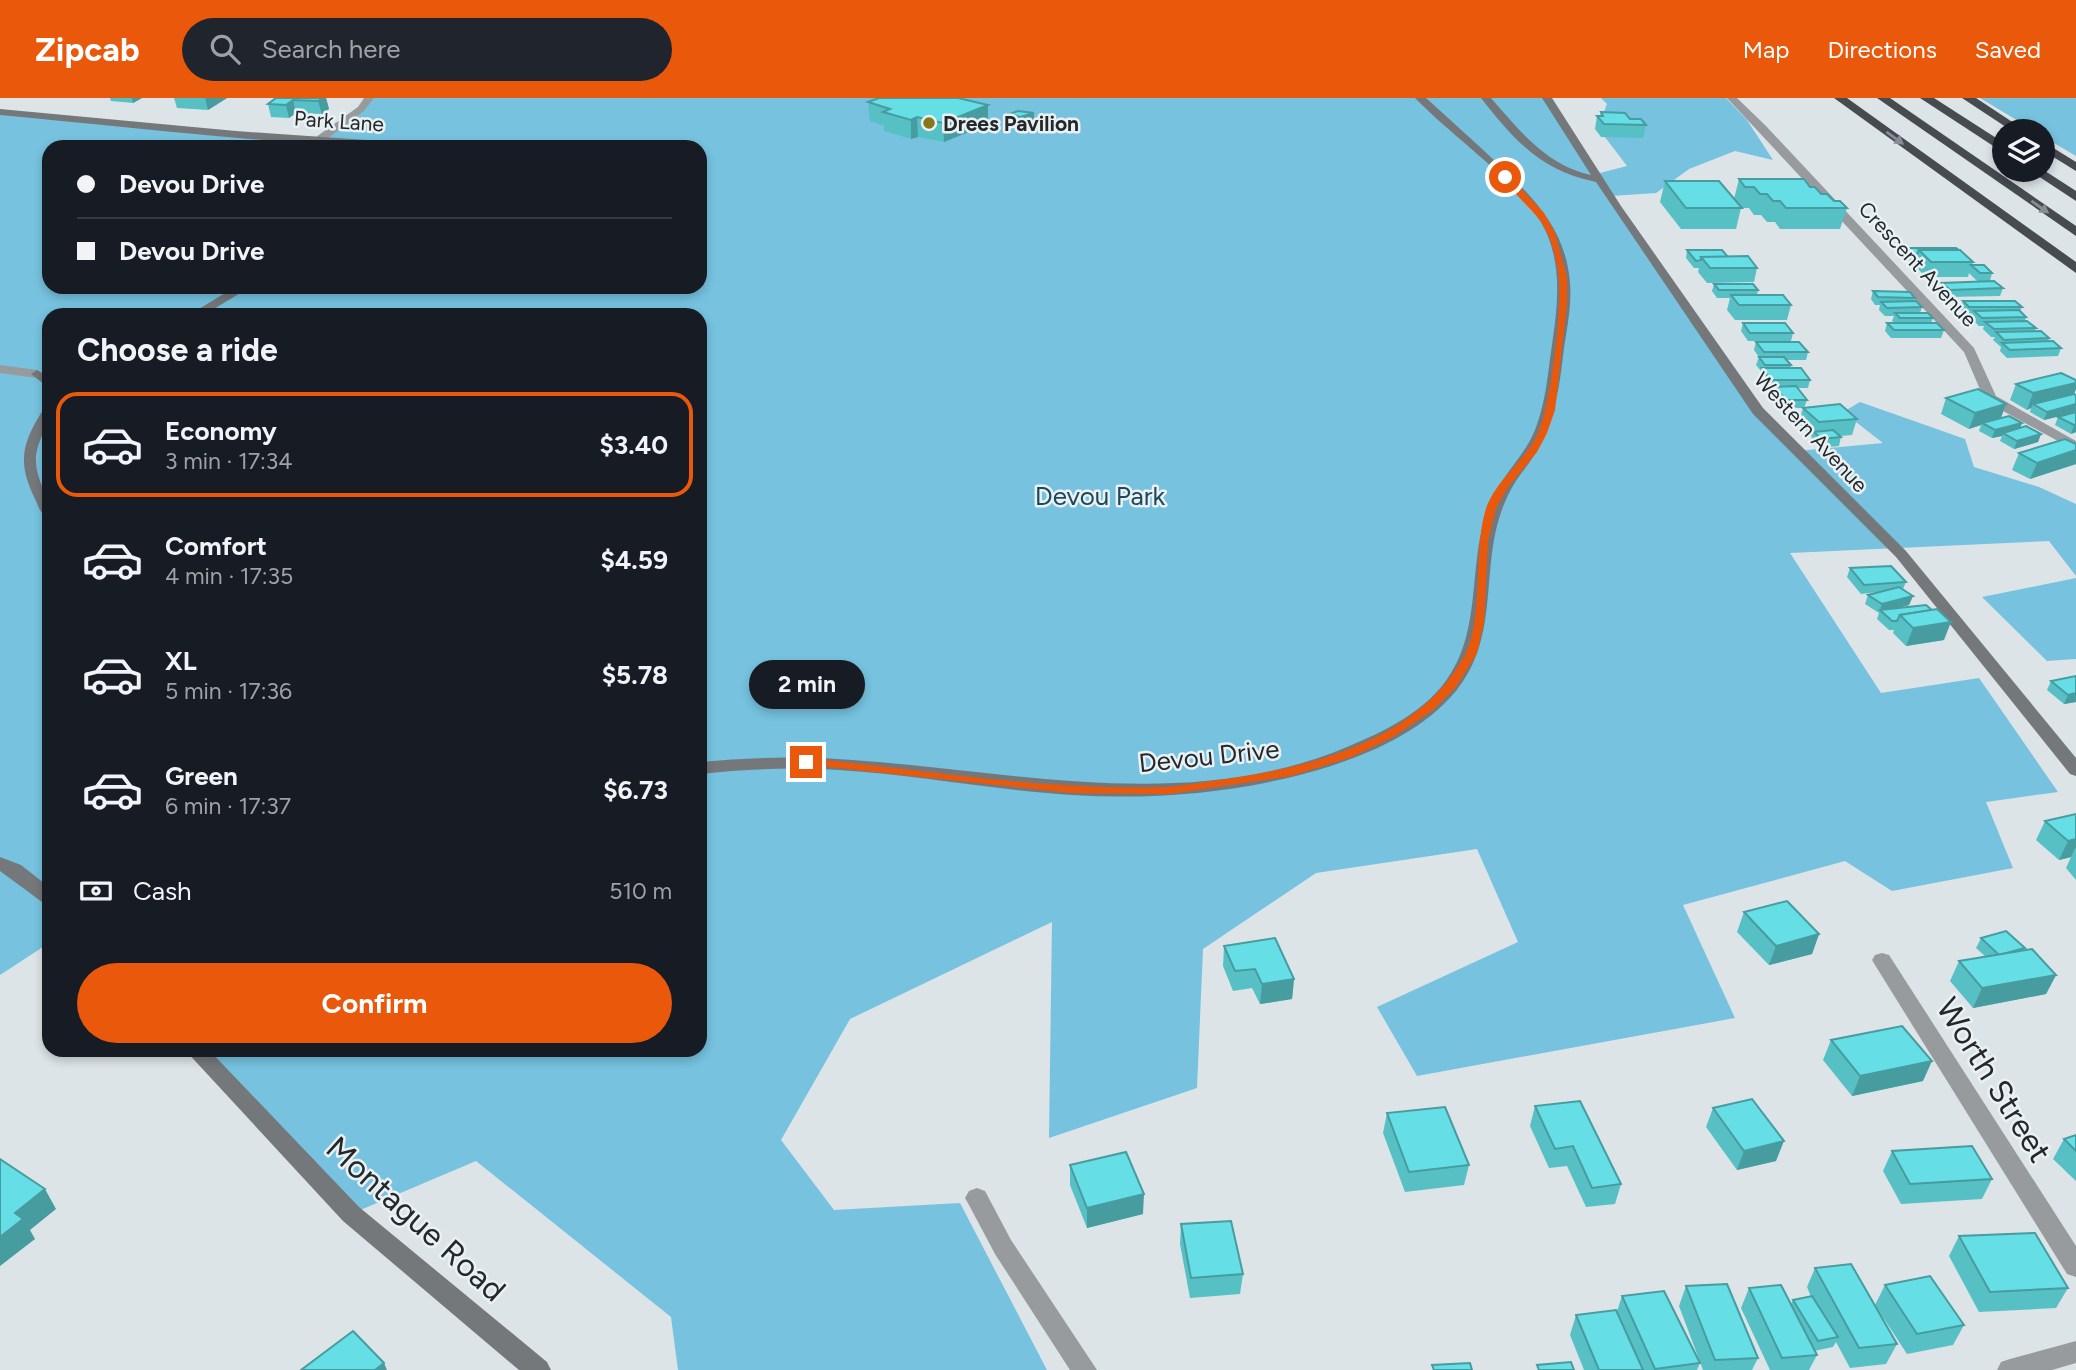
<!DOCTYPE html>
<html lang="en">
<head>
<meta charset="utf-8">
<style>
	:root { --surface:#171b24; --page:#20242c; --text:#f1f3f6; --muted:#9ea1a6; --line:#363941; --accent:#ea580c }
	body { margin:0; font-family:Figtree,sans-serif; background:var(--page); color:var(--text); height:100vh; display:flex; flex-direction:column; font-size:26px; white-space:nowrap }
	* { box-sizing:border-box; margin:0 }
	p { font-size:23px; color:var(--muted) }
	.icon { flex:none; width:38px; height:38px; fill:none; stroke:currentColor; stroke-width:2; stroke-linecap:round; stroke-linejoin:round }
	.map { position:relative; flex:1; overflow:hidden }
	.side { position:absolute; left:42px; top:210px; width:665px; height:749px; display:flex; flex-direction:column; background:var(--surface); border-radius:21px; box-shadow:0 4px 10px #0003 }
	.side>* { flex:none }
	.hud { position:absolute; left:42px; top:42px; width:665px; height:154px; border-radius:21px; box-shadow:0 4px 10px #0003; display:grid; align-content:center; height:154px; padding:0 35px; background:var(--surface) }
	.fabs { position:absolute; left:1992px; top:21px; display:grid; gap:14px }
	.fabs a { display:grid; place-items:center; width:63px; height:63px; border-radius:50%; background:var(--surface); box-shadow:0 4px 10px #0003; font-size:35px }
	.end { position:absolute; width:32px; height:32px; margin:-16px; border:9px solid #ea580c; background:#fff; box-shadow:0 0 0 4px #fff }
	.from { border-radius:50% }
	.bubble { position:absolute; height:49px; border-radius:24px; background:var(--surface); box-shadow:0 4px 10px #0003; font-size:23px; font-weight:700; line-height:49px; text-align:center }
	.hud b { display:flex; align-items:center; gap:24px; height:66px; font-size:26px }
	.hud b+b { border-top:2px solid var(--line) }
	.hud i { width:18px; height:18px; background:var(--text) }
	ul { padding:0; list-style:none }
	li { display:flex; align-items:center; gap:21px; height:105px; margin:0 14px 10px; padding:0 21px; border:4px solid transparent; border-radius:21px }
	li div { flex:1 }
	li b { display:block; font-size:26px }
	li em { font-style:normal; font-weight:700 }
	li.on { border-color:var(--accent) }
	li>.icon { width:63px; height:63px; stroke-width:1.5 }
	h2 { padding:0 35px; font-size:32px; line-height:84px }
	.pay { display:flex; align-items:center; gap:18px; height:77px; padding:0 35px; font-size:26px }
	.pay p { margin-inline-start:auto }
	.primary-button { display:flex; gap:14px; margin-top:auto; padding:14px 35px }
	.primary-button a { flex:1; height:80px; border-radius:42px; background:var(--accent); color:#fff; font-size:28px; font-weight:700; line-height:80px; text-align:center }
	header { display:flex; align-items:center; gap:42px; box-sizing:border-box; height:98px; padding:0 35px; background:var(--accent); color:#fff }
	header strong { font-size:33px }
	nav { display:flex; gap:38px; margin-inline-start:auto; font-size:24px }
	.search { width:490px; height:63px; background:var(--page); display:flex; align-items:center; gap:18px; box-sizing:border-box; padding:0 24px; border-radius:38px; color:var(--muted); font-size:26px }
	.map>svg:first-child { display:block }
</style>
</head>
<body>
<header>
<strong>Zipcab</strong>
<div class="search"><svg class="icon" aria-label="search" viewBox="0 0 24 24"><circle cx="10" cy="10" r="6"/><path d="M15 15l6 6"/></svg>Search here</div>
<nav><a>Map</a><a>Directions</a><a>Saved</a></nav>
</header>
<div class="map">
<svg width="2076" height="1272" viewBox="0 0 2076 1272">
	<rect width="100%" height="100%" fill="#dce4e7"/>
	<g fill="#76c2df" fill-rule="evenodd">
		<path d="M369,0h1178l49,76 31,-8 -29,-38 9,-24 -6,-6h125l21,22 26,40 -38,-9 -46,18 -33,24 -45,3 133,198 53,57 86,-8 -40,-31 17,-10 105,37 9,28 65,20 37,17v72l-27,-35 -259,12 91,140 98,-15 79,114 -72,10 27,66 -121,23 -47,-30 -162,44 52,113 -318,58 -40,-69 141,-65 -41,-93 -161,24 -113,76 -6,139 -148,50 3,-216 -202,97 -69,121 53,70 126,-7 87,167h-369l-7,-53 -195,-156 -125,53 -155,-164h504v-735h-651v628l-49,32v-863l319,27zM49,49h651v140h-651z"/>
		<polygon points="1980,0 2076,0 2076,58 2042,38 2042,33 2035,33"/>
		<polygon points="2076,480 2076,561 2047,563 1982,499"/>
	</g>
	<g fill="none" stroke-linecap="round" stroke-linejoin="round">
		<g fill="#989b9d" fill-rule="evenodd">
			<polygon points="364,0 374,0 364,13 324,43 316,43 316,39 358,9"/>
			<polygon points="1727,0 1737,0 1766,28 1974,250 1996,298 2076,343 2076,353 1985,303 1964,254"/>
			<polygon points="0,267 37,272 43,276 37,280 0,275"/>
			<polygon points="1882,855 1889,857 2076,1148 2076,1179 2067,1176 1875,867 1872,862 1875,857"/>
			<polygon points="977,1090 985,1093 1011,1142 1097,1272 1070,1272 995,1156 969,1107 965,1100 969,1093"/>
			<polygon points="2076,1243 2076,1265 2052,1272 1997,1272 2001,1264 2010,1261"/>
		</g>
		<g fill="#75787b" fill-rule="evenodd">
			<path d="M1415,0h11c23,21 47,42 70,64 37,35 70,67 74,121 2,25 -4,49 -7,73 -5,44 -12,80 -40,115 -55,72 -13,153 -67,220 -34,41 -88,64 -138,79 -80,23 -163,30 -246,25 -78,-5 -155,-20 -233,-25 -47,-3 -93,-1 -139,4v-12c46,-4 91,-6 137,-3 176,10 357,60 526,-19 30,-13 62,-31 82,-58 44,-58 16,-137 55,-198 12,-18 27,-34 35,-54 9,-23 12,-47 15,-71 7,-49 17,-102 -15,-146 -30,-41 -84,-78 -120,-115z"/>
			<path d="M1481,0h10c29,33 55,67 100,77l-49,-77h10l69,108 142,202 143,143 170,207v18l-6,-2 -174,-217 -143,-143 -157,-232c-55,-11 -82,-42 -115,-84z"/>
			<path d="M0,11l236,22 188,13 5,3c-143,0 -287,-19 -429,-32z"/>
			<polygon points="235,189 250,189 204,217 189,217"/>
			<polygon points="37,272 49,279 49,290 31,276"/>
			<path d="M49,309c0,22 -14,35 -13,55 1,21 13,31 13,55 -8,-2 -10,-9 -13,-16 -19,-39 -15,-56 8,-93z"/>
			<polygon points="0,759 21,767 49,789 49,806 42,804 0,773"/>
			<polygon points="185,952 209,952 359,1109 547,1264 551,1272 519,1272 343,1123"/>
		</g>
		<g fill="#464b50" fill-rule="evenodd">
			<polygon points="1834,0 1847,0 2076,164 2076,175"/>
			<polygon points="1877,0 1890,0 2076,128 2076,138"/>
			<polygon points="1920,0 1934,0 2004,45 2004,55"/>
			<polygon points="1962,0 1976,0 2026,33 2012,33"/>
			<polygon points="2042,43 2076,64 2076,73 2042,52"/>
			<polygon points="2042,71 2076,93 2076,103 2029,72"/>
		</g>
	</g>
	<g fill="#57c0c5">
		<polygon points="110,0 142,0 133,5 111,3"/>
		<polygon points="174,0 227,0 208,12 177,10"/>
		<polygon points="276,0 326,0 329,11 322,16 296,15 289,20 271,19 268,6"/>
		<polygon points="868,4 988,7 988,26 944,44 918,39 911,41 884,33 884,28 870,23"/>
		<polygon points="1601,14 1630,21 1646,27 1643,40 1601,39 1595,31 1597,18 1600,18"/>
		<polygon points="1034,15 1034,22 1020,25 1010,23 1010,16"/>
		<polygon points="1739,81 1810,89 1847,110 1840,131 1780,131 1775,124 1767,124 1761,117 1754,117 1749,110 1741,110 1736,131 1681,131 1660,104 1665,83 1734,101"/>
		<polygon points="1906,150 1973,164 1972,167 1992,175 1990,183 1977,183 1969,175 1968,179 1926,179 1914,167 1915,163 1909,163 1903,157"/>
		<polygon points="1687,152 1728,159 1757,170 1754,184 1707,185 1698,174 1699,170 1694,170 1686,160"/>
		<polygon points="1942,185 2003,190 2000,198 1948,199 1940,192"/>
		<polygon points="1714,186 1758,192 1757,197 1791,207 1787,222 1735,222 1727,212 1730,200 1717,200 1712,193"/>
		<polygon points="1873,193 1915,200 1914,203 1922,209 1920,215 1933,220 1931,225 1944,232 1941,240 1891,240 1885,233 1887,225 1895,225 1892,223 1894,218 1885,218 1879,212 1880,207 1875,207 1871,201"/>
		<polygon points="1963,203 2022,209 2020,213 2026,219 2025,223 2036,230 2035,233 2049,240 2048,244 2061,250 2058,258 2007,260 2000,253 2001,249 1993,242 1995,239 1991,239 1983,231 1984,228 1979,228 1972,221 1973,217 1966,217 1960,211"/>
		<polygon points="1743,225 1793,235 1791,243 1748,243 1741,233"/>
		<polygon points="1756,244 1808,254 1806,262 1787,262 1791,267 1790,270 1810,282 1808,290 1797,290 1807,302 1804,310 1857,321 1852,337 1840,338 1841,339 1839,348 1819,350 1811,342 1812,339 1798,326 1803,310 1804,310 1784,310 1773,297 1774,290 1768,290 1760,279 1761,273 1756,267 1759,259 1754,252"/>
		<polygon points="2076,282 2076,291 2074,296 2076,314 2044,322 2030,314 2031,310 2027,312 2010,302 2016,286"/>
		<polygon points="1946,300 2006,306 2001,320 2022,325 2020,330 2041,336 2038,344 2014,351 2000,343 2002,338 1992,340 1979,333 1981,327 1969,331 1941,316"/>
		<polygon points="2076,314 2076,334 2071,336 2055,327 2058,319"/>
		<polygon points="2076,346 2076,366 2030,381 2012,372 2019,355"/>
		<polygon points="1850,470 1906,484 1903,491 1913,498 1909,507 1897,510 1944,542 1906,548 1893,535 1894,532 1889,532 1877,521 1879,515 1865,506 1868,497 1877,494 1861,496 1847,479"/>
		<polygon points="2076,578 2076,604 2064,606 2047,592 2051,583"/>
		<polygon points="2076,716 2076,782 2066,770 2071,759 2059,762 2036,742 2045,723"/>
		<polygon points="1744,814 1819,836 1812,856 1769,867 1737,834"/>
		<polygon points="1981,840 2025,850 2024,852 2056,877 2046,896 1973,910 1950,883 1959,863 1986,859 1976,850"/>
		<polygon points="1224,848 1294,881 1292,901 1260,906 1252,890 1233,893 1223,868"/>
		<polygon points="1831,942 1923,983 1852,998 1823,962"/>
		<polygon points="1535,1008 1621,1086 1615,1106 1586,1109 1567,1068 1549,1070 1530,1028"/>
		<polygon points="1713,1010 1776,1063 1737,1072 1706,1029"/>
		<polygon points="1387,1015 1469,1067 1464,1087 1405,1094 1383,1035"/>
		<polygon points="2076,1037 2076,1083 2053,1061 2064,1041"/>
		<polygon points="1892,1053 1992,1081 1982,1101 1901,1106 1883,1073"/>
		<polygon points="1070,1067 1143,1116 1087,1130 1070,1087"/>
		<polygon points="1181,1126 1243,1176 1240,1196 1190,1200 1180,1146"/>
		<polygon points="1959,1138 2068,1190 2056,1210 1979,1214 1949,1158"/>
		<polygon points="1815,1170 1897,1246 1886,1266 1850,1270 1836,1244 1833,1249 1814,1253 1817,1257 1809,1272 1770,1272 1741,1210 1749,1190 1791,1206 1793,1202 1811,1199 1807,1189"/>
		<polygon points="1885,1187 1964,1227 1953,1247 1907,1256 1875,1207"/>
		<polygon points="1686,1188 1758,1260 1752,1272 1703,1272 1679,1208"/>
		<polygon points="1622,1198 1700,1265 1697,1272 1584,1272 1570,1237 1576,1217 1617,1213"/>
	</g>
	<g fill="#479ca0">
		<polygon points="132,0 142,0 133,5"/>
		<polygon points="205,0 227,0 208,12"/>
		<polygon points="323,0 326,0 329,11 322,16 318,3"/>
		<polygon points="293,2 296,15 289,20 286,7"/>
		<polygon points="988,7 988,26 944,44 943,25"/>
		<polygon points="1034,15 1034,22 1020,25 1020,19"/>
		<polygon points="917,19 918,39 911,41 911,22"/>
		<polygon points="2076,285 2076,291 2072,300 2033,306 2031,310 2027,312 2033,295"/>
		<polygon points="2006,306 2000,322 1982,325 1981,327 1969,331 1975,315"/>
		<polygon points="2076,306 2076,314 2044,322 2047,314"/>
		<polygon points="2022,325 2019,333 2003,335 2002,338 1992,340 1995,332"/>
		<polygon points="2074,327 2076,327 2076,334 2071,336"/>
		<polygon points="2041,336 2038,344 2014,351 2017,343"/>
		<polygon points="2076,352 2076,366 2030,381 2037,365"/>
		<polygon points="1913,498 1909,507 1883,514 1880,512 1879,515 1882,506"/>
		<polygon points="1951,524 1944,542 1906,548 1913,530"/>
		<polygon points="2076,595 2076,604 2064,606 2068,597"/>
		<polygon points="2076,741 2076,751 2075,750 2071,759 2059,762 2068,743"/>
		<polygon points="1819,836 1812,856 1769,867 1776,848"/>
		<polygon points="2056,877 2046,896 1973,910 1982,890"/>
		<polygon points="1294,881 1292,901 1260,906 1262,886"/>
		<polygon points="1932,963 1923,983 1852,998 1860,978"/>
		<polygon points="1784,1043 1776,1063 1737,1072 1744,1053"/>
		<polygon points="45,1091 56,1111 30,1132 35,1141 0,1168 0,1139 15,1115"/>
		<polygon points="1144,1096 1143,1116 1087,1130 1087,1110"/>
		<polygon points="384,1265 387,1272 375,1272"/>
	</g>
	<g fill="#65dfe5" stroke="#479ca0" stroke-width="2">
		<polygon points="276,0 323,0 318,3 293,2 286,7 268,6"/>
		<polygon points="879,0 958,0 988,7 943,25 917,19 911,22 883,14 890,11 868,4"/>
		<polygon points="1018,13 1034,15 1020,19 1010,16"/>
		<polygon points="1601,14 1625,15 1630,21 1641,21 1646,27 1604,26 1597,18 1603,18"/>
		<polygon points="1739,81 1804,81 1810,89 1815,89 1821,96 1827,96 1834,103 1840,103 1847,110 1786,110 1780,103 1773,103 1767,96 1760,96 1754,89 1745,89"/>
		<polygon points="1665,83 1719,83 1742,110 1686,110"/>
		<polygon points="1906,150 1956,150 1959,152 1919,152 1917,156 1912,156"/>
		<polygon points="1687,152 1722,152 1728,159 1701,159 1701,162 1696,163"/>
		<polygon points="1919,152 1960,152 1973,164 1931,164"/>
		<polygon points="1748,158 1757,170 1710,170 1701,159"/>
		<polygon points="1971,167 1984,167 1992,175 1980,175"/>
		<polygon points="1994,183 2003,190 1950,192 1942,185"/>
		<polygon points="1714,186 1753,186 1758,192 1719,192"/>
		<polygon points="1873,193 1910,194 1915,200 1878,199"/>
		<polygon points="1731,197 1783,197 1791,207 1739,207"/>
		<polygon points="1916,203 1922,209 1887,210 1881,204"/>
		<polygon points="1963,203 2015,203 2022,209 1969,209"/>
		<polygon points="2019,212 2026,219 1982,220 1974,213"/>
		<polygon points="1895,215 1928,215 1933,220 1900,220"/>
		<polygon points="2027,223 2036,230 1994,231 1985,224"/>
		<polygon points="1743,225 1785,225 1793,235 1750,235"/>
		<polygon points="1887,225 1937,225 1944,232 1894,232"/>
		<polygon points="2041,233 2049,240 2004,242 1996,234"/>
		<polygon points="2053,243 2061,250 2010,252 2002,245"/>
		<polygon points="1756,244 1799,244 1808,254 1764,254"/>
		<polygon points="1759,259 1784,259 1791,267 1765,267"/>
		<polygon points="1762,270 1801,270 1810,282 1770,282"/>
		<polygon points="2061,275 2076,282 2076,285 2033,295 2016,286"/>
		<polygon points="1796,288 1807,302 1786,302 1775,289"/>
		<polygon points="1978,291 2006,306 1975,315 1946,300"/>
		<polygon points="2074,296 2076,297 2076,306 2047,314 2033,306"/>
		<polygon points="1840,306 1857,321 1819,324 1803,310"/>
		<polygon points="2076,314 2076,327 2074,327 2058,319"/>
		<polygon points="2009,318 2022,325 1995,332 1982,325"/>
		<polygon points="2026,328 2041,336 2017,343 2003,335"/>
		<polygon points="1833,332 1841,339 1821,341 1814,334"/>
		<polygon points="2065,341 2076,346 2076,352 2037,365 2019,355"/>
		<polygon points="1891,468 1906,484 1864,487 1850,470"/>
		<polygon points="1899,489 1913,498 1882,506 1868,497"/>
		<polygon points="1926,507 1932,512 1900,517 1897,523 1892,523 1880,512"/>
		<polygon points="1937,511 1951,524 1913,530 1900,517"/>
		<polygon points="2076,578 2076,595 2068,597 2051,583"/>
		<polygon points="2076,716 2076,741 2068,743 2045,723"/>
		<polygon points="1787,803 1819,836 1776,848 1744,814"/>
		<polygon points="2006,833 2025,850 1999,857 1981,840"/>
		<polygon points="1275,840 1294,881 1262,886 1255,871 1235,873 1224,848"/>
		<polygon points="2032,851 2056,877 1982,890 1959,863"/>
		<polygon points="1902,928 1932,963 1860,978 1831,942"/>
		<polygon points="1752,1001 1784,1043 1744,1053 1713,1010"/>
		<polygon points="1580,1003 1621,1086 1592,1090 1573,1048 1555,1051 1535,1008"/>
		<polygon points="1445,1009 1469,1067 1409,1074 1387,1015"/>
		<polygon points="2076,1037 2076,1053 2064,1041"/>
		<polygon points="1972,1048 1992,1081 1910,1086 1892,1053"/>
		<polygon points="1126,1054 1144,1096 1087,1110 1070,1067"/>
		<polygon points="0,1061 45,1091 15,1115 23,1121 0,1139"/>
		<polygon points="1231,1123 1243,1176 1191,1180 1181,1126"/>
		<polygon points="2035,1135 2068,1190 1990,1194 1959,1138"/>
		<polygon points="1851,1166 1897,1246 1859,1250 1815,1170"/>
		<polygon points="1930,1178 1964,1227 1917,1236 1885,1187"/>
		<polygon points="1727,1186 1758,1260 1715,1262 1686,1188"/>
		<polygon points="1781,1187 1817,1257 1782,1260 1749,1190"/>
		<polygon points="1664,1193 1700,1265 1655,1271 1622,1198"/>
		<polygon points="1812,1198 1838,1239 1818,1243 1793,1202"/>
		<polygon points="1616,1212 1643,1272 1599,1272 1576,1217"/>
		<polygon points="353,1233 384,1265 375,1272 301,1272"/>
		<polygon points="1571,1264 1574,1272 1539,1272 1537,1267"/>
		<polygon points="1470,1265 1472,1272 1434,1272 1432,1267"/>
	</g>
	<defs><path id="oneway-solid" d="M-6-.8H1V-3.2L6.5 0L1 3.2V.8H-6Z" transform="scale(1.75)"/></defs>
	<g fill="#878d92">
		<use href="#oneway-solid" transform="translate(1895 40) rotate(36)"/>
		<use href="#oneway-solid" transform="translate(2040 109) rotate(35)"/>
	</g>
	<path fill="#ea580c" d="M1503,77h5l36,38 11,20 12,45v25l-12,107 -8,23 -10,19 -29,35 -12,21 -8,33 -4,81 -7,31 -21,34 -23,23 -40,27 -41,20 -61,19 -122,18 -98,-1 -270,-29v-5l5,-1c119,12 240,33 360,29 20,-1 41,-6 61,-8 88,-13 190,-39 237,-122 20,-36 9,-102 21,-145 9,-32 42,-51 54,-81 12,-29 23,-120 20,-152 -1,-14 -6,-34 -12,-47 -10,-22 -36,-37 -44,-57z"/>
	<circle fill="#86771b" stroke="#e9f1f5" stroke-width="2.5" cx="929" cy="25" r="7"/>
	<g text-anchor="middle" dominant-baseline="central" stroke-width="5" stroke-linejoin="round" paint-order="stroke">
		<g font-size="21" fill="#252829" stroke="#e9f1f5">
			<text transform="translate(339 23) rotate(4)">Park Lane</text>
			<text transform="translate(1918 166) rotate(47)">Crescent Avenue</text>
			<text transform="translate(1811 334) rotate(47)">Western Avenue</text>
		</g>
		<g font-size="21" font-weight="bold" fill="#252829" stroke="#e9f1f5" text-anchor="start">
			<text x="943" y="25">Drees Pavilion</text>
		</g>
		<g font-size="26" fill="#1c4959" stroke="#e9f1f5">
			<text x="1100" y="398">Devou Park</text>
		</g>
		<g font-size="26" fill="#252829" stroke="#e9f1f5">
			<text transform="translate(1209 658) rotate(-6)">Devou Drive</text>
		</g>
		<g font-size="32" fill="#252829" stroke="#e9f1f5">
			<text transform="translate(1994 982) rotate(58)">Worth Street</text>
			<text transform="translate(416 1121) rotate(42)">Montague Road</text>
		</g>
	</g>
</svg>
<div class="fabs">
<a><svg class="icon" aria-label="layers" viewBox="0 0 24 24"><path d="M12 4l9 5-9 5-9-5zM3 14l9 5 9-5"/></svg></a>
</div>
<i class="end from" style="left:1505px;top:79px"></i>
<i class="end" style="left:806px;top:664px"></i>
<div class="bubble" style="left:749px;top:562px;width:116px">2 min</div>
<div class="hud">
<b><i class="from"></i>Devou Drive</b>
<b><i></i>Devou Drive</b>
</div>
<section class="side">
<h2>Choose a ride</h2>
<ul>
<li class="on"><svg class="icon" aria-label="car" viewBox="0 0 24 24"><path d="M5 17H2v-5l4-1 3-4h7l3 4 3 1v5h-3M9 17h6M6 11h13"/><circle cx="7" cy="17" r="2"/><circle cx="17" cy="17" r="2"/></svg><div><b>Economy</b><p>3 min · 17:34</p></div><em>$3.40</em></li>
<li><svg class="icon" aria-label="car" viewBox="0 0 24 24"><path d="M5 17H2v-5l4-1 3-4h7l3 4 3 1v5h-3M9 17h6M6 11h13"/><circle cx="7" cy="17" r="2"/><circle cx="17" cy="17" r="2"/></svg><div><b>Comfort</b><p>4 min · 17:35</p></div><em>$4.59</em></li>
<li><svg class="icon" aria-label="car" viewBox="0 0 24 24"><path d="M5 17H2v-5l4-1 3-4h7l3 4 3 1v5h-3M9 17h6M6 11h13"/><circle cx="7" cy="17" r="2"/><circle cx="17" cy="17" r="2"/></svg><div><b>XL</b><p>5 min · 17:36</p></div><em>$5.78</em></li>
<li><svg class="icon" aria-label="car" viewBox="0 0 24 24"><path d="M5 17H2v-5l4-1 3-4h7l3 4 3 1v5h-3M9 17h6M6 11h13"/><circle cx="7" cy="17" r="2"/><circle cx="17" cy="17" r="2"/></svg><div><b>Green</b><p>6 min · 17:37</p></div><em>$6.73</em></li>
</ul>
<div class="pay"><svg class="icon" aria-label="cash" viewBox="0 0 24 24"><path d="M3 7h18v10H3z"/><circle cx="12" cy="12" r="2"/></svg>Cash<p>510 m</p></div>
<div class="primary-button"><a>Confirm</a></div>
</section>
</div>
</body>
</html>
